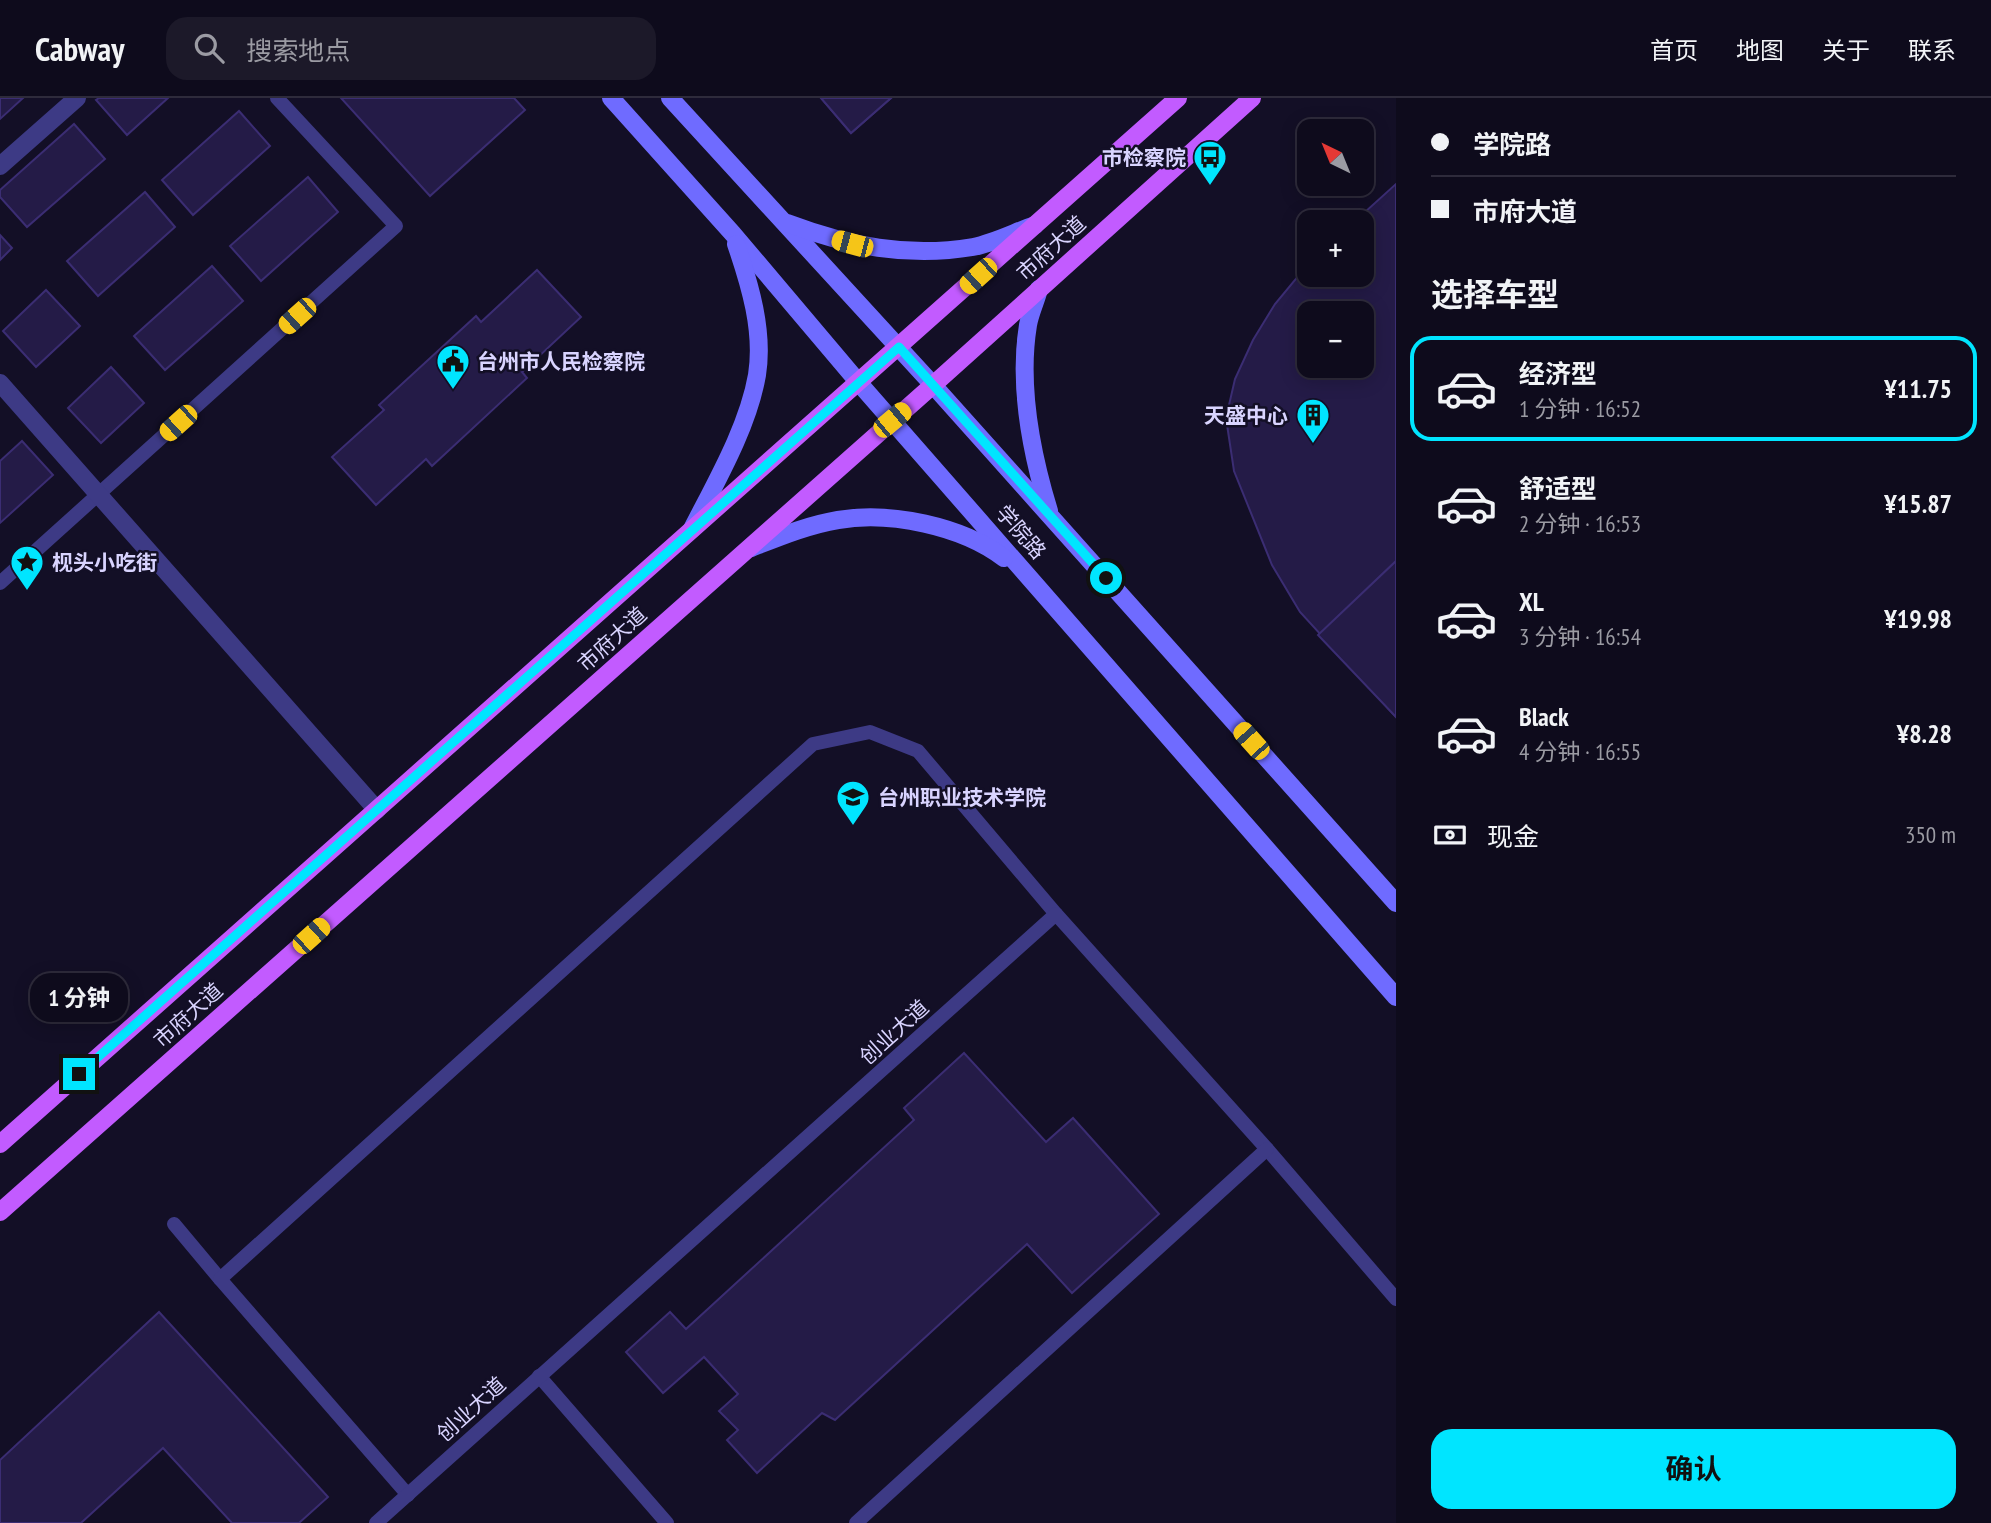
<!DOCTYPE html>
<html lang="zh">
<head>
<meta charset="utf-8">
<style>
	:root { --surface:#0e0b1c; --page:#1c1929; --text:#f1f3f6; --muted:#9b9ba3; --line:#2e2b3b; --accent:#00e5ff }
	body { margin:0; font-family:"PT Sans Narrow","Noto Sans SC",sans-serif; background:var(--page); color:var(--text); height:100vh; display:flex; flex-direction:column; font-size:26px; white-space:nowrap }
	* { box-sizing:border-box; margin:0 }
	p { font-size:23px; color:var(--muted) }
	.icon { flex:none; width:38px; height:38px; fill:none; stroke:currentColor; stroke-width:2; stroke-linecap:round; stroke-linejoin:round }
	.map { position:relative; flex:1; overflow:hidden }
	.side { display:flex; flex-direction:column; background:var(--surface); width:595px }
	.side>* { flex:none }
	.hud { display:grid; align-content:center; height:154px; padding:0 35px; background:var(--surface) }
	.needle { width:46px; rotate:317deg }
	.tools { position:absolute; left:1297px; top:21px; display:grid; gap:14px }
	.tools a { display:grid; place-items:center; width:77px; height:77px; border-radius:14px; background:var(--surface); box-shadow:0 4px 18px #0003,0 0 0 2px var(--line); font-size:35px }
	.end { position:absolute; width:32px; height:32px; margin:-16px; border:9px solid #00e5ff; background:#111; box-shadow:0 0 0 4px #111 }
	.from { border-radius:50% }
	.bubble { position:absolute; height:49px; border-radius:21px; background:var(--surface); box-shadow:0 4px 18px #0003,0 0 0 2px var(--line); font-size:23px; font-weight:700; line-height:49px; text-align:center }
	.car { position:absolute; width:21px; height:42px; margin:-21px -10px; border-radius:9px; box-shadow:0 0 5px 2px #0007; background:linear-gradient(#f5c518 24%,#345 0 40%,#f5c518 0 76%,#345 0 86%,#f5c518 0) }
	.hud b { display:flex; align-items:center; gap:24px; height:66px; font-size:26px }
	.hud b+b { border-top:2px solid var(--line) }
	.hud i { width:18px; height:18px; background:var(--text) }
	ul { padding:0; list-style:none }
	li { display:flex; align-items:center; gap:21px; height:105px; margin:0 14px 10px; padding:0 21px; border:4px solid transparent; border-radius:21px }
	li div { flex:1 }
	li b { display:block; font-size:26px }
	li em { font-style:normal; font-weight:700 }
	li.active { border-color:var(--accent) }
	li>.icon { width:63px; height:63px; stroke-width:1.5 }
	h2 { padding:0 35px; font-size:32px; line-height:84px }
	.pay { display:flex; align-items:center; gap:18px; height:77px; padding:0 35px; font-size:26px }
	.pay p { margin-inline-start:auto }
	.primary-button { display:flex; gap:14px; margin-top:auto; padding:14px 35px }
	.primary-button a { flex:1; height:80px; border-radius:21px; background:var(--accent); color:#111; font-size:28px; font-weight:700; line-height:80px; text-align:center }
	header { display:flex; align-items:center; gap:42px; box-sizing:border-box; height:98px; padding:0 35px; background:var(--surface); border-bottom:2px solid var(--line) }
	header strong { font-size:33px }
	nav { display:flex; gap:38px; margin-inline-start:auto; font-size:24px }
	.search { width:490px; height:63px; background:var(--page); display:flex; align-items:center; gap:18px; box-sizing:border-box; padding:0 24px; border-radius:21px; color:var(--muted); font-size:26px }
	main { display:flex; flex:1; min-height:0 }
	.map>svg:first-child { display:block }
</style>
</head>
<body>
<header>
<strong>Cabway</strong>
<div class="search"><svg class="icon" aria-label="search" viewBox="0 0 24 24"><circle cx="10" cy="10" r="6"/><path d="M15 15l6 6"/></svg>搜索地点</div>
<nav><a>首页</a><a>地图</a><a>关于</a><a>联系</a></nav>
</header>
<main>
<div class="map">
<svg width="1396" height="1425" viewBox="0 0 1396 1425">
	<rect width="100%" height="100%" fill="#130f26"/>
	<g fill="#241b47" stroke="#3b2d73" stroke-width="2" fill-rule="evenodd">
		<polygon points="0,0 23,0 0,21"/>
		<polygon points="99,0 168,0 127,37 96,2"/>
		<polygon points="341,0 514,0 525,12 430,98"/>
		<polygon points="821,0 891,0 851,35"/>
		<polygon points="821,0 891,0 851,35"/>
		<polygon points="239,13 270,48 193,117 162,82"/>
		<polygon points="74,26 105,61 27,129 0,99 0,92"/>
		<polygon points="308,79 338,114 261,183 230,148"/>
		<path d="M1396,86v533l-96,-105 -28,-47 -38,-94 -8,-53 9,-39 18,-39 22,-36 34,-41v12h53v-53h-8zM1309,215h53v53h-53z"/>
		<polygon points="145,94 175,129 98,198 67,163"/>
		<polygon points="0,137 12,150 0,162"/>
		<polygon points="212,168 243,203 165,272 134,238"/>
		<polygon points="537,172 581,219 522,274 527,280 432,368 426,361 376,407 332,359 384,312 379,307 476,218 481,224"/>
		<polygon points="46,192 80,228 36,269 3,233"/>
		<polygon points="111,269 144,305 101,345 68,310"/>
		<polygon points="22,343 53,377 0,425 0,363"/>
		<polygon points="1396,463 1396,619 1318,537"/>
		<polygon points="964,955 1046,1044 1073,1020 1159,1116 1072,1195 1027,1146 835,1322 822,1315 757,1375 727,1342 738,1332 719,1313 738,1296 704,1259 663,1295 626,1254 670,1214 686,1231 914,1022 904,1010"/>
		<polygon points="159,1214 328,1399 299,1425 232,1425 163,1350 81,1425 0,1425 0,1362"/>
	</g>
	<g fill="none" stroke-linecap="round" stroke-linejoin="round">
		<g stroke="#3d3a85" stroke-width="14">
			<polyline points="0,485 396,128 277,0"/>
			<polyline points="174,1126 220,1181"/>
			<polyline points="539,1278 667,1425"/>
			<polyline points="408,1397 220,1181 813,646 870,634 918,653 1056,816"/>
			<polyline points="376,1425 1056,816 1267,1051 1396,1201"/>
			<polyline points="856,1425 1267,1051"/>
		</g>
		<g stroke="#3d3a85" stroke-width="18">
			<polyline points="0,68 77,0"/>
			<polyline points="0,285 377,712"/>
		</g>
		<g stroke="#6f6bff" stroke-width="18">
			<polyline points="611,0 733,136 859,285 1396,899"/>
			<polyline points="670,0 933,287 1396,805"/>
			<path d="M787,125c61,23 121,35 186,24 21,-4 42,-15 62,-22"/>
			<path d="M1039,191c-3,12 -9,24 -11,36 -10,61 3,127 21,186"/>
			<path d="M692,431c24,-47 56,-102 65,-154 7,-44 -7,-90 -21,-131"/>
			<path d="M751,450c28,-11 57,-23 87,-28 52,-9 124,6 166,38"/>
		</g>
		<g stroke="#c25bff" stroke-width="18">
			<polyline points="0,1046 1178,0"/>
			<polyline points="0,1114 933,287 1252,0"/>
		</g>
	</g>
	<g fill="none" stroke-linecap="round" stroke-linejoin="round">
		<polyline stroke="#00e5ff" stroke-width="9" points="79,976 899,249 1106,480"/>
	</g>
	<defs>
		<symbol id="bus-pin" viewBox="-11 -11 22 30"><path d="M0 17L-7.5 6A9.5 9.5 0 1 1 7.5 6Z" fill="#00e5ff" stroke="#130f26"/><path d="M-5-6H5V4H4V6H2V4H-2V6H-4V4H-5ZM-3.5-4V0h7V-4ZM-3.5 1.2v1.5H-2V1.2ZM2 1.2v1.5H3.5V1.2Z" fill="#111"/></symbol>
		<symbol id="civic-pin" viewBox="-11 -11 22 30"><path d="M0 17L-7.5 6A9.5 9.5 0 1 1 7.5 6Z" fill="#00e5ff" stroke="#130f26"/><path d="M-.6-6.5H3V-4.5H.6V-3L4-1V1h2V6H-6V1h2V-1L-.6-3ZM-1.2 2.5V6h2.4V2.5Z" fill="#111"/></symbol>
		<symbol id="building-pin" viewBox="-11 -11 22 30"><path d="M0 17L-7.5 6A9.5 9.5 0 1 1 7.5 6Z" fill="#00e5ff" stroke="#130f26"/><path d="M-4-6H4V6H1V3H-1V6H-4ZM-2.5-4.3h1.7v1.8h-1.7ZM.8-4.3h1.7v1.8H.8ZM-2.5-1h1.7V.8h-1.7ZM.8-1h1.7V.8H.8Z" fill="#111"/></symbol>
		<symbol id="sight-pin" viewBox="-11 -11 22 30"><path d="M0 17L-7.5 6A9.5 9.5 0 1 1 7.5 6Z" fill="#00e5ff" stroke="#130f26"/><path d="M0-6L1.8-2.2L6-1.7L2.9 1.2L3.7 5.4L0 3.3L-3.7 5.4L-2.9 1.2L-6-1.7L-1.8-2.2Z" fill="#111"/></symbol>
		<symbol id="university-pin" viewBox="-11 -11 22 30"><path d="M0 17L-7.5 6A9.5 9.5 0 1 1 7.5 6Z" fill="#00e5ff" stroke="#130f26"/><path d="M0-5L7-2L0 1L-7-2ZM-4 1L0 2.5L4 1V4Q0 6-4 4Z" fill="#111"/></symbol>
	</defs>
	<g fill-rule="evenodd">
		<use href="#bus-pin" x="1191" y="40" width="38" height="52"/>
		<use href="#civic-pin" x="434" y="244" width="38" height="52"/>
		<use href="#building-pin" x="1294" y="298" width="38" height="52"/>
		<use href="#sight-pin" x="8" y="445" width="38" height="52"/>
		<use href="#university-pin" x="834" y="680" width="38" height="52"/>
	</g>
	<g text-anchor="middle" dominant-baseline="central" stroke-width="5" stroke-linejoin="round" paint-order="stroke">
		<g font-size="21" font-weight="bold" fill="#d9d4ff" stroke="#130f26" text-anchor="start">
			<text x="1186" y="59" text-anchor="end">市检察院</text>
			<text x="477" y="263">台州市人民检察院</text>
			<text x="1288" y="317" text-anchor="end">天盛中心</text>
			<text x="52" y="464">枧头小吃街</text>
			<text x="878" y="699">台州职业技术学院</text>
		</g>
		<g font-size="21" fill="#d9d4ff" stroke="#130f26">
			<text transform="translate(1051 150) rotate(-42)">市府大道</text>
			<text transform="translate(1021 434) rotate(49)">学院路</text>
			<text transform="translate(612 541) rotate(-42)">市府大道</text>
			<text transform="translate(188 917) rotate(-42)">市府大道</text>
			<text transform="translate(894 934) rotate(-42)">创业大道</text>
			<text transform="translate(471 1311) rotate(-42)">创业大道</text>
		</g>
	</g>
</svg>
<div class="tools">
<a><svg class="needle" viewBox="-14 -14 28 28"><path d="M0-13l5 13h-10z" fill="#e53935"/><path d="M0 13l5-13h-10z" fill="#9b9ba3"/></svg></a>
<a>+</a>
<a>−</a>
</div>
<i class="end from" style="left:1106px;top:480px"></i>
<i class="end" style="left:79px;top:976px"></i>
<div class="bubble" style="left:30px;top:875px;width:98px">1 分钟</div>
<i class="car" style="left:852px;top:146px;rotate:285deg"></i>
<i class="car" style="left:978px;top:178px;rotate:228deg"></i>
<i class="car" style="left:297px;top:218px;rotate:228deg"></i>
<i class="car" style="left:892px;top:322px;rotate:50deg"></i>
<i class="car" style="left:178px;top:325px;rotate:228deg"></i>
<i class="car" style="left:1251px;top:643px;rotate:318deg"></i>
<i class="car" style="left:311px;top:838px;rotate:48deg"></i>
</div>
<section class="side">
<div class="hud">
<b><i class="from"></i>学院路</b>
<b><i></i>市府大道</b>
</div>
<h2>选择车型</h2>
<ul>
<li class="active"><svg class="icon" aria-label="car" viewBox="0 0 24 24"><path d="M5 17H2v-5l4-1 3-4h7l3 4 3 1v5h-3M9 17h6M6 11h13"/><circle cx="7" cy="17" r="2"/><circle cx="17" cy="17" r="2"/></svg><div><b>经济型</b><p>1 分钟 · 16:52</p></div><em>¥11.75</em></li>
<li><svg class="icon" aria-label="car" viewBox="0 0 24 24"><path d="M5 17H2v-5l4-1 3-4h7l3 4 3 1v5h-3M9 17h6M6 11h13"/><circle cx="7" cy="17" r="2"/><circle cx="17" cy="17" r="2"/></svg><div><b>舒适型</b><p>2 分钟 · 16:53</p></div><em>¥15.87</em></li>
<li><svg class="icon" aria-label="car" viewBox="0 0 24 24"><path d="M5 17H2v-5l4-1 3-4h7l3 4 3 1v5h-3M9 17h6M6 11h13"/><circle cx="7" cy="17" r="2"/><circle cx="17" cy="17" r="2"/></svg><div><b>XL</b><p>3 分钟 · 16:54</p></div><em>¥19.98</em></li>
<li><svg class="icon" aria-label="car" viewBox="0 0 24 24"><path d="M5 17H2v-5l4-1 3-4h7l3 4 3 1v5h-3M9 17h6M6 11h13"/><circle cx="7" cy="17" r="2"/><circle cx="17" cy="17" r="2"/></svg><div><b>Black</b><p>4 分钟 · 16:55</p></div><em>¥8.28</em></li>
</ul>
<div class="pay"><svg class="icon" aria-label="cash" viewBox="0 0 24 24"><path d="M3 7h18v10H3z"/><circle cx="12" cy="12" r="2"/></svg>现金<p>350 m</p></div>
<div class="primary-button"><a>确认</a></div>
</section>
</main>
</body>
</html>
